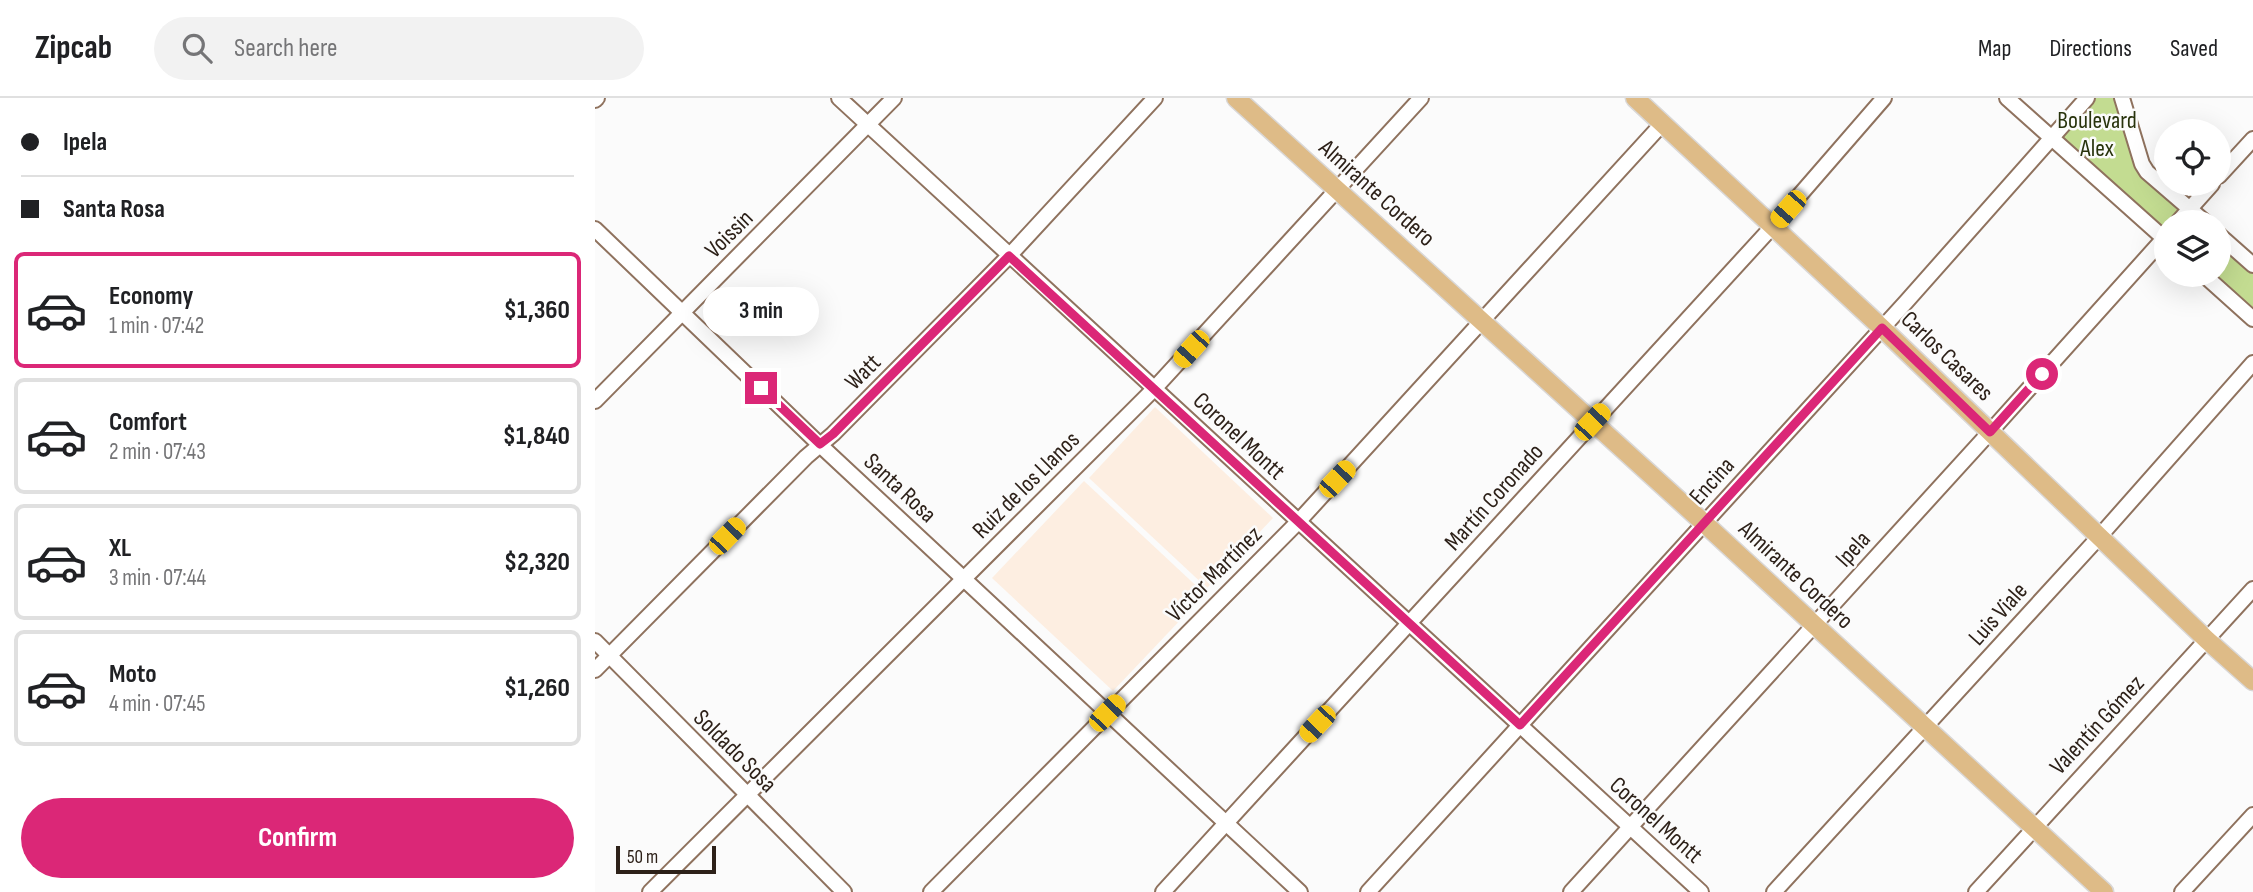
<!DOCTYPE html>
<html lang="en">
<head>
<meta charset="utf-8">
<style>
	:root { --surface:#fff; --page:#f2f2f2; --text:#202124; --muted:#757577; --line:#e0e0e0; --accent:#db2777 }
	body { margin:0; font-family:"Sofia Sans Condensed",sans-serif; background:var(--page); color:var(--text); height:100vh; display:flex; flex-direction:column; font-size:26px; white-space:nowrap }
	* { box-sizing:border-box; margin:0 }
	p { font-size:23px; color:var(--muted) }
	.icon { flex:none; width:38px; height:38px; fill:none; stroke:currentColor; stroke-width:2; stroke-linecap:round; stroke-linejoin:round }
	.map { position:relative; flex:1; overflow:hidden }
	.drawer { display:flex; flex-direction:column; background:var(--surface); width:595px }
	.drawer>* { flex:none }
	.hud { display:grid; align-content:center; height:154px; padding:0 21px; background:var(--surface) }
	.fabs { position:absolute; left:1559px; top:21px; display:grid; gap:14px }
	.fabs a { display:grid; place-items:center; width:77px; height:77px; border-radius:50%; background:var(--surface); box-shadow:0 7px 28px #0002; font-size:35px }
	.scale { position:absolute; left:21px; bottom:18px; width:100px; box-sizing:border-box; padding-left:7px; border:4px solid #2d2119; border-top:0; font-size:19px; line-height:24px; white-space:nowrap; color:#2d2119; -webkit-text-stroke:5px #fbfbfb; paint-order:stroke }
	.end { position:absolute; width:32px; height:32px; margin:-16px; border:9px solid #db2777; background:#fff; box-shadow:0 0 0 4px #fff }
	.from { border-radius:50% }
	.bubble { position:absolute; height:49px; border-radius:24px; background:var(--surface); box-shadow:0 7px 28px #0002; font-size:23px; font-weight:700; line-height:49px; text-align:center }
	.car { position:absolute; width:21px; height:42px; margin:-21px -10px; border-radius:9px; box-shadow:0 0 5px 2px #0007; background:linear-gradient(#f5c518 24%,#345 0 40%,#f5c518 0 76%,#345 0 86%,#f5c518 0) }
	.hud b { display:flex; align-items:center; gap:24px; height:66px; font-size:26px }
	.hud b+b { border-top:2px solid var(--line) }
	.hud i { width:18px; height:18px; background:var(--text) }
	ul { padding:0; list-style:none }
	li { display:flex; align-items:center; gap:21px; height:116px; margin:0 14px 10px; padding:0 7px; border:4px solid var(--line); border-radius:10px }
	li div { flex:1 }
	li b { display:block; font-size:26px }
	li em { font-style:normal; font-weight:700 }
	li.selected { border-color:var(--accent) }
	li>.icon { width:63px; height:63px; stroke-width:1.5 }
	.button { display:flex; gap:14px; margin-top:auto; padding:14px 21px }
	.button a { flex:1; height:80px; border-radius:42px; background:var(--accent); color:#fff; font-size:28px; font-weight:700; line-height:80px; text-align:center }
	header { display:flex; align-items:center; gap:42px; box-sizing:border-box; height:98px; padding:0 35px; background:var(--surface); border-bottom:2px solid var(--line) }
	header strong { font-size:33px }
	nav { display:flex; gap:38px; margin-inline-start:auto; font-size:24px }
	.search { width:490px; height:63px; background:var(--page); display:flex; align-items:center; gap:18px; box-sizing:border-box; padding:0 24px; border-radius:38px; color:var(--muted); font-size:26px }
	main { display:flex; flex:1; min-height:0 }
	.map>svg:first-child { display:block }
</style>
</head>
<body>
<header>
<strong>Zipcab</strong>
<div class="search"><svg class="icon" aria-label="search" viewBox="0 0 24 24"><circle cx="10" cy="10" r="6"/><path d="M15 15l6 6"/></svg>Search here</div>
<nav><a>Map</a><a>Directions</a><a>Saved</a></nav>
</header>
<main>
<section class="drawer">
<div class="hud">
<b><i class="from"></i>Ipela</b>
<b><i></i>Santa Rosa</b>
</div>
<ul>
<li class="selected"><svg class="icon" aria-label="car" viewBox="0 0 24 24"><path d="M5 17H2v-5l4-1 3-4h7l3 4 3 1v5h-3M9 17h6M6 11h13"/><circle cx="7" cy="17" r="2"/><circle cx="17" cy="17" r="2"/></svg><div><b>Economy</b><p>1 min · 07:42</p></div><em>$1,360</em></li>
<li><svg class="icon" aria-label="car" viewBox="0 0 24 24"><path d="M5 17H2v-5l4-1 3-4h7l3 4 3 1v5h-3M9 17h6M6 11h13"/><circle cx="7" cy="17" r="2"/><circle cx="17" cy="17" r="2"/></svg><div><b>Comfort</b><p>2 min · 07:43</p></div><em>$1,840</em></li>
<li><svg class="icon" aria-label="car" viewBox="0 0 24 24"><path d="M5 17H2v-5l4-1 3-4h7l3 4 3 1v5h-3M9 17h6M6 11h13"/><circle cx="7" cy="17" r="2"/><circle cx="17" cy="17" r="2"/></svg><div><b>XL</b><p>3 min · 07:44</p></div><em>$2,320</em></li>
<li><svg class="icon" aria-label="car" viewBox="0 0 24 24"><path d="M5 17H2v-5l4-1 3-4h7l3 4 3 1v5h-3M9 17h6M6 11h13"/><circle cx="7" cy="17" r="2"/><circle cx="17" cy="17" r="2"/></svg><div><b>Moto</b><p>4 min · 07:45</p></div><em>$1,260</em></li>
</ul>
<div class="button"><a>Confirm</a></div>
</section>
<div class="map">
<svg width="1658" height="794" viewBox="0 0 1658 794">
	<rect width="100%" height="100%" fill="#fbfbfb"/>
	<g fill="#fdeee1">
		<polygon points="560,309 678,420 612,490 494,380"/>
		<polygon points="489,383 610,496 518,593 397,480"/>
	</g>
	<g fill="#c3dc91">
		<polygon points="1489,0 1522,0 1540,71 1546,79 1600,124 1572,124 1571,135 1462,39"/>
		<polygon points="1624,145 1658,175 1658,215 1617,177 1624,177"/>
	</g>
	<g fill="none" stroke-linecap="round" stroke-linejoin="round">
		<defs>
			<g id="minor">
				<polyline points="244,0 1106,794"/>
				<polyline points="1412,0 1572,143"/>
				<polyline points="1527,0 1547,66 1552,74 1610,124"/>
				<polyline points="0,2 2,0"/>
				<polyline points="1624,78 1658,41"/>
				<polyline points="1583,124 1617,86"/>
				<polyline points="0,131 225,347 705,794"/>
				<polyline points="1624,137 1658,167"/>
				<polyline points="1609,177 1658,221"/>
				<polyline points="0,303 299,0"/>
				<polyline points="0,543 249,794"/>
				<polyline points="0,572 211,359 238,336 414,158 560,0"/>
				<polyline points="55,794 559,291 826,0"/>
				<polyline points="336,794 703,424 1067,26"/>
				<polyline points="568,794 1177,129 1289,0"/>
				<polyline points="773,794 1311,204 1492,0"/>
				<polyline points="976,794 1395,334 1572,137"/>
				<polyline points="1179,794 1504,439 1658,265"/>
				<polyline points="1381,794 1658,491"/>
				<polyline points="1587,794 1658,717"/>
			</g>
			<g id="major">
				<polyline points="641,0 1109,425 1509,794"/>
				<polyline points="1040,0 1287,230 1612,542 1658,583"/>
			</g>
		</defs>
		<use href="#minor" stroke="#8f725e" stroke-width="18"/>
		<use href="#major" stroke="#d9d7d6" stroke-width="21"/>
		<use href="#minor" stroke="#fff" stroke-width="14"/>
		<use href="#major" stroke="#debb87" stroke-width="18"/>
	</g>
	<g fill="none" stroke-linecap="round" stroke-linejoin="round">
		<polyline stroke="#db2777" stroke-width="9" points="166,290 225,346 238,336 414,158 925,627 1287,230 1395,334 1447,276"/>
	</g>
	<g text-anchor="middle" dominant-baseline="central" stroke-width="5" stroke-linejoin="round" paint-order="stroke">
		<g font-size="24" fill="#28330c" stroke="#fbfbfb">
			<text x="1502" y="22">Boulevard<tspan x="1502" dy="28">Alex</tspan></text>
		</g>
		<g font-size="24" fill="#2d2119" stroke="#fbfbfb">
			<text transform="translate(782 95) rotate(42)">Almirante Cordero</text>
			<text transform="translate(134 136) rotate(-45)">Voissin</text>
			<text transform="translate(1352 258) rotate(44)">Carlos Casares</text>
			<text transform="translate(268 274) rotate(-45)">Watt</text>
			<text transform="translate(644 338) rotate(43)">Coronel Montt</text>
			<text transform="translate(1117 383) rotate(-48)">Encina</text>
			<text transform="translate(431 387) rotate(-45)">Ruiz de los Llanos</text>
			<text transform="translate(305 390) rotate(43)">Santa Rosa</text>
			<text transform="translate(899 399) rotate(-48)">Martín Coronado</text>
			<text transform="translate(1258 451) rotate(-48)">Ipela</text>
			<text transform="translate(619 476) rotate(-45)">Víctor Martínez</text>
			<text transform="translate(1201 477) rotate(43)">Almirante Cordero</text>
			<text transform="translate(1403 516) rotate(-48)">Luis Viale</text>
			<text transform="translate(1502 627) rotate(-47)">Valentín Gómez</text>
			<text transform="translate(140 653) rotate(45)">Soldado Sosa</text>
			<text transform="translate(1061 722) rotate(42)">Coronel Montt</text>
		</g>
	</g>
</svg>
<div class="fabs">
<a><svg class="icon" aria-label="locate" viewBox="0 0 24 24"><circle cx="12" cy="12" r="6"/><path d="M12 2v4M12 18v4M2 12h4M18 12h4"/></svg></a>
<a><svg class="icon" aria-label="layers" viewBox="0 0 24 24"><path d="M12 4l9 5-9 5-9-5zM3 14l9 5 9-5"/></svg></a>
</div>
<div class="scale">50 m</div>
<i class="end from" style="left:1447px;top:276px"></i>
<i class="end" style="left:166px;top:290px"></i>
<div class="bubble" style="left:108px;top:189px;width:116px">3 min</div>
<i class="car" style="left:1193px;top:111px;rotate:221deg"></i>
<i class="car" style="left:596px;top:251px;rotate:222deg"></i>
<i class="car" style="left:997px;top:324px;rotate:43deg"></i>
<i class="car" style="left:742px;top:381px;rotate:43deg"></i>
<i class="car" style="left:132px;top:438px;rotate:44deg"></i>
<i class="car" style="left:512px;top:615px;rotate:44deg"></i>
<i class="car" style="left:722px;top:626px;rotate:223deg"></i>
</div>
</main>
</body>
</html>
